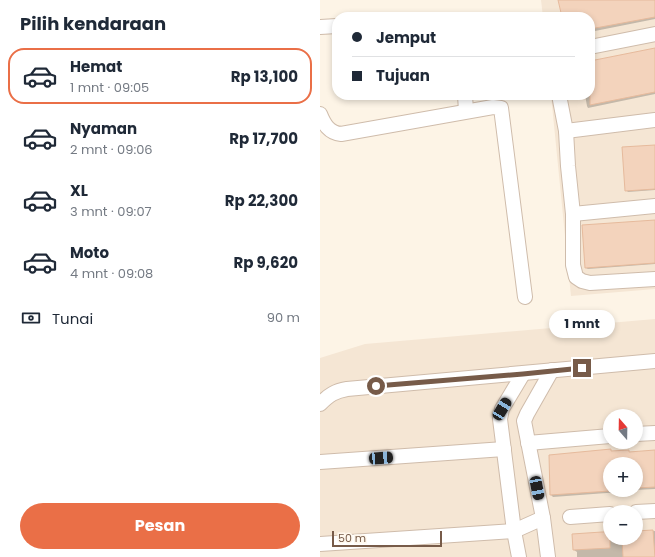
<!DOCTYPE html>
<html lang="id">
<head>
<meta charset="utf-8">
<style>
	:root { --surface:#fff; --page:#f6f6f7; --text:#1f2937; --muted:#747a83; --line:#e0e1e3; --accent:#ea6f47 }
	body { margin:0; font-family:Poppins,sans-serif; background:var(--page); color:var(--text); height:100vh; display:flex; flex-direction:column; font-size:15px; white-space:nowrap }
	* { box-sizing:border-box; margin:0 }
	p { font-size:13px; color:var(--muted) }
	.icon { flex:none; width:22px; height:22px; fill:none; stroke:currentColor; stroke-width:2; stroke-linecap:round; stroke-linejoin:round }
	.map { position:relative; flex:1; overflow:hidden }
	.panel { display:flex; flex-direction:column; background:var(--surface); width:320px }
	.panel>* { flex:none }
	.banner { position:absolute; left:12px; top:12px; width:263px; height:88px; border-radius:16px; box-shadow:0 2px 6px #0003; display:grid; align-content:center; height:88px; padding:0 20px; background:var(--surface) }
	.needle { width:26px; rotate:340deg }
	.buttons { position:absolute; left:283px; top:409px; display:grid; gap:8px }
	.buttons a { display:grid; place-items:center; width:40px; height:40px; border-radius:50%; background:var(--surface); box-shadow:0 2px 6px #0003; font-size:20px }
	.scale { position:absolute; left:12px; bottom:10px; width:110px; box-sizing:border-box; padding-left:4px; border:2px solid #775b49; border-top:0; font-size:11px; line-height:14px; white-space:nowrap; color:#775b49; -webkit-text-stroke:3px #fff8ed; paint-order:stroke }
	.end { position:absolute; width:18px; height:18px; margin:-9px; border:5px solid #775b49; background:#fff; box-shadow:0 0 0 2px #fff }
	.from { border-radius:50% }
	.bubble { position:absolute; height:28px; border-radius:14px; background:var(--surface); box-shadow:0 2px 6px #0003; font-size:13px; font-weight:700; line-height:28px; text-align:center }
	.car { position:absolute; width:12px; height:24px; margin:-12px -6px; border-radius:5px; box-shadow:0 0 3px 1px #0007; background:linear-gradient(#222 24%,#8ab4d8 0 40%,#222 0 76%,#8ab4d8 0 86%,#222 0) }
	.banner b { display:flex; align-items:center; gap:14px; height:38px; font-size:15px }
	.banner b+b { border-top:1px solid var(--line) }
	.banner i { width:10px; height:10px; background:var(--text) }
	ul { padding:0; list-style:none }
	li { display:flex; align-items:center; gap:12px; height:56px; margin:0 8px 6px; padding:0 12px; border:2px solid transparent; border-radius:16px }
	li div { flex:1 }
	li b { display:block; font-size:15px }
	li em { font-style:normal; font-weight:700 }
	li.on { border-color:var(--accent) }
	li>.icon { width:36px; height:36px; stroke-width:1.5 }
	h2 { padding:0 20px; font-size:18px; line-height:48px }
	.pay { display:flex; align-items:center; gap:10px; height:44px; padding:0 20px; font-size:15px }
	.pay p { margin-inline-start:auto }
	.cta { display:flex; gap:8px; margin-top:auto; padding:8px 20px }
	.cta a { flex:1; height:46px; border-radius:24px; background:var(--accent); color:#fff; font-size:16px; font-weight:700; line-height:46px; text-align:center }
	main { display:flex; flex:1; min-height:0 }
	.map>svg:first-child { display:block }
</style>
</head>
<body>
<main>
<section class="panel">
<h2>Pilih kendaraan</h2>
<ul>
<li class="on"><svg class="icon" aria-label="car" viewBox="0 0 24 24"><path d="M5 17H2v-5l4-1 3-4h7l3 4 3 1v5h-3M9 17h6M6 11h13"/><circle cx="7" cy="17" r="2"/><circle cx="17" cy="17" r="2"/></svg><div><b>Hemat</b><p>1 mnt · 09:05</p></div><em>Rp 13,100</em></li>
<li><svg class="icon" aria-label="car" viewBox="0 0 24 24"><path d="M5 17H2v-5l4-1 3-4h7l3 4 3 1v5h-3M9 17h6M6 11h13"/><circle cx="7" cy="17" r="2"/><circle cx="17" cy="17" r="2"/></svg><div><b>Nyaman</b><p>2 mnt · 09:06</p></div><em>Rp 17,700</em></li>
<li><svg class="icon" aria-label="car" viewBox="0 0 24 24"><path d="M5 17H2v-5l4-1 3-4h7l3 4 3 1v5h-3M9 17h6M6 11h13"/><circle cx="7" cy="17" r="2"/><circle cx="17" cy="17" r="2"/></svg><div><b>XL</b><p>3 mnt · 09:07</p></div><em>Rp 22,300</em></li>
<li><svg class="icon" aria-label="car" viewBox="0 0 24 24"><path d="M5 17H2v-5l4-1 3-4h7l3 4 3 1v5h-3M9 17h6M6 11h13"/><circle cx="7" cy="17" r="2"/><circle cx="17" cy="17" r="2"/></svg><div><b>Moto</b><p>4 mnt · 09:08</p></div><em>Rp 9,620</em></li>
</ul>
<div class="pay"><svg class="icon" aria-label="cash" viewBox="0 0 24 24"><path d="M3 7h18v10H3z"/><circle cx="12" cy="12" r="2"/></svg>Tunai<p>90 m</p></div>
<div class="cta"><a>Pesan</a></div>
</section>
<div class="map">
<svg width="335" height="557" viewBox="0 0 335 557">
	<rect width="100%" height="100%" fill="#fdf4e6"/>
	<g fill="#f5e6d4" fill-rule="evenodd">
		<polygon points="221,0 335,0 335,289 251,296 231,95 270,95 270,17 223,17"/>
		<path d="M335,319v238h-335v-199l45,-14zM290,416h26v26h-26zM290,464h26v26h-26zM290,512h26v26h-26z"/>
	</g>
	<g fill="#0003" fill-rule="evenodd">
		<polygon points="239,0 335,0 335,19 270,32 270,17 238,17 238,16 243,15"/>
		<polygon points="335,49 335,94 268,108 267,106 265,95 270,95 270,62"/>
		<polygon points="335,146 335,190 308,192 306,190"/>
		<polygon points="335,220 335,264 268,269 266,268"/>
		<path d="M291,450l1,2 16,-1 3,2 24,-2v38l-21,1v2l-12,1 -2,-1 -67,5 -2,-2 -1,-39zM290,464h26v26h-26z"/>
		<polygon points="335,531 335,557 257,557 257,552 254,550 253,535 290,533 290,538 316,538 316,532"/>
	</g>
	<g fill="#f3d3bc" stroke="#e6ba9c">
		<polygon points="238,0 335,0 335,17 270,29 270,17 242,17"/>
		<polygon points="335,48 335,92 270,105 270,61"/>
		<polygon points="335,145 335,189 305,191 302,147"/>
		<polygon points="335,220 335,263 265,268 262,225"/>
		<polygon points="291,449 291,451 309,450 309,452 335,450 335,487 317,488 316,464 290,464 290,491 230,495 229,455"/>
		<polygon points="333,530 335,557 303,557 302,538 316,538 316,531"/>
		<polygon points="282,532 290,532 290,548 253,550 252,534"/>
	</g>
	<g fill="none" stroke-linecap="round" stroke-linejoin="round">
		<defs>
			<g id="street">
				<polyline points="0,27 17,26"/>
				<polyline points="270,47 335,34"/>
				<polyline points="145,95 146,111"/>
				<polyline points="239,95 246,131 248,166 253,214 253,265 256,277 262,281 270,283 335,279"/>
				<path d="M0,114c4,10 9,19 21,20l152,-27 8,1 24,189"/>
				<polyline points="246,131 335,120"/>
				<polyline points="253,214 335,206"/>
				<path d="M0,404c9,-9 15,-13 27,-15l308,-28"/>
				<polyline points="316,434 335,433"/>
				<polyline points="208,443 290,436"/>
				<polyline points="0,462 184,449"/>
				<polyline points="316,512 335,511"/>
				<polyline points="250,517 290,514"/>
				<polyline points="0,544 194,531 223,518"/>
				<polyline points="199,557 194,531 180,419 182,409 203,374"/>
				<polyline points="228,557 223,518 204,421 207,414 232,370"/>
			</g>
		</defs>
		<use href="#street" stroke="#cfbcab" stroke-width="16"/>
		<use href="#street" stroke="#fff" stroke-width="14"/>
	</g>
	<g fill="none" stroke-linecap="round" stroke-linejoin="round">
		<polyline stroke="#775b49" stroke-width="5" points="56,386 203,374 262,368"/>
	</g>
</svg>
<div class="buttons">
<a><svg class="needle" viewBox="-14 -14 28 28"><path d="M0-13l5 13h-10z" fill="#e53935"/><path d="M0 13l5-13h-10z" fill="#747a83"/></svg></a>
<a>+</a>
<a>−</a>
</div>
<div class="scale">50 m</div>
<i class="end from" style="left:56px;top:386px"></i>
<i class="end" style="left:262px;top:368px"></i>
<div class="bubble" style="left:229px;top:310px;width:66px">1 mnt</div>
<i class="car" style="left:182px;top:409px;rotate:31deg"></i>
<i class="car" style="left:61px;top:458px;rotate:86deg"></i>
<i class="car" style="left:217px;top:488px;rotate:169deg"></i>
<div class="banner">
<b><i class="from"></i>Jemput</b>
<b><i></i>Tujuan</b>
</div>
</div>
</main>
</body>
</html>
